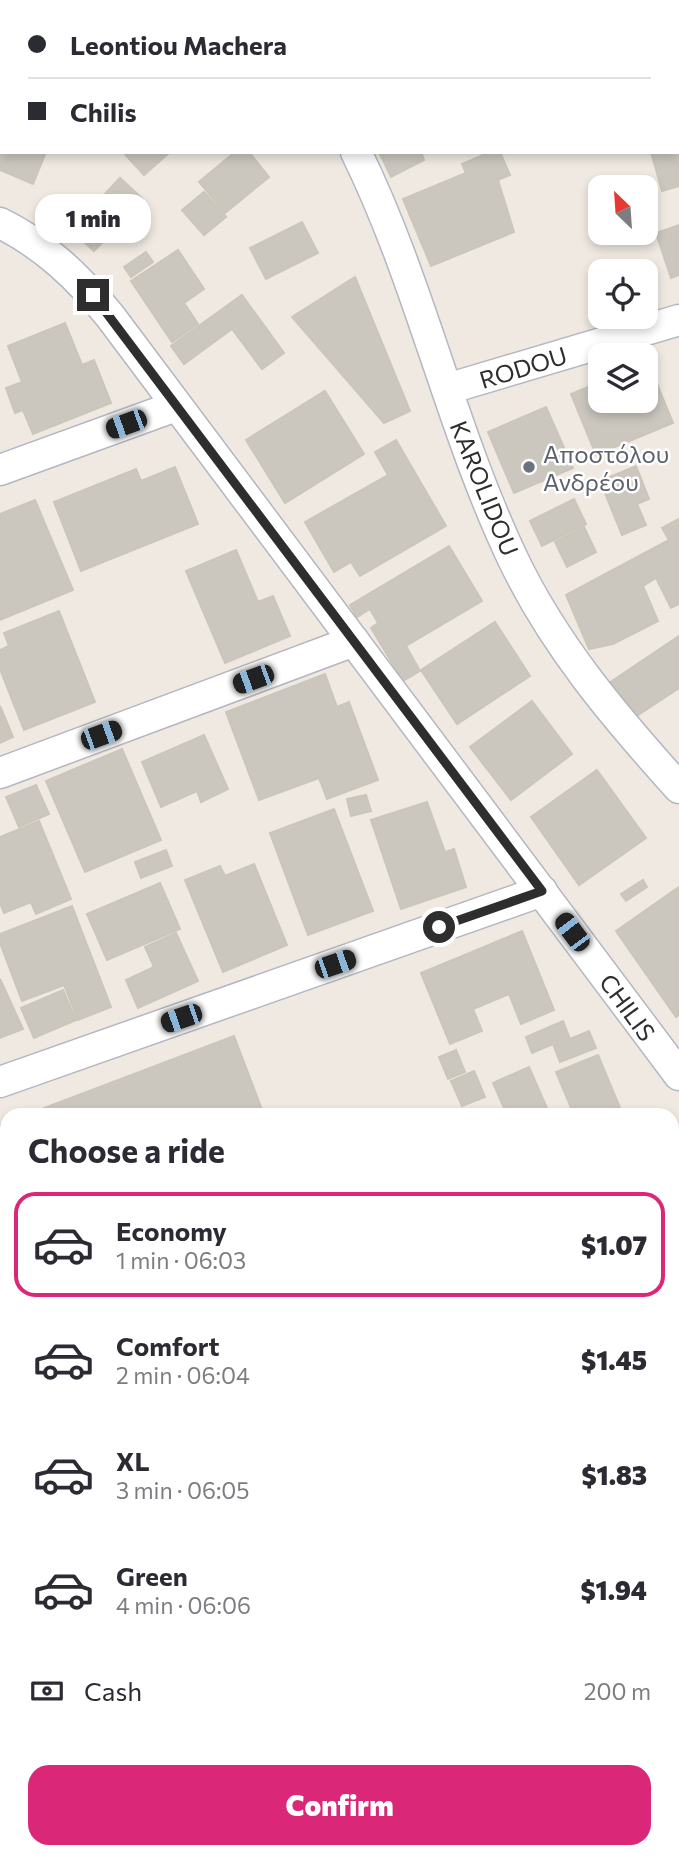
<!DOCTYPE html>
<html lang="en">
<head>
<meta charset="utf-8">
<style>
	:root { --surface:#fff; --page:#f2f2f3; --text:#2b2b33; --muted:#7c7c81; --line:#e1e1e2; --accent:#db2777 }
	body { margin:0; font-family:Commissioner,sans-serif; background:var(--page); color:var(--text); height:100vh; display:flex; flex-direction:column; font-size:26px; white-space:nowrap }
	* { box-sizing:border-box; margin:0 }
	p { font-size:23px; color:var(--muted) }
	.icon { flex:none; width:38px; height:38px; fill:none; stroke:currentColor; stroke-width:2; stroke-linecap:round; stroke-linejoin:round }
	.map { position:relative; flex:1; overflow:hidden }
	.side { position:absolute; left:0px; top:1108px; width:679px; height:751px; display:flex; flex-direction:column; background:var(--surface); border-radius:21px 21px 0 0; box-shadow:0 4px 10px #0003 }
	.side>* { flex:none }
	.hud { position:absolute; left:0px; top:0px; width:679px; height:154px; box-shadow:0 4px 10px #0003; display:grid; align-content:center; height:154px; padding:0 28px; background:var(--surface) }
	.needle { width:46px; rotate:335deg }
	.buttons { position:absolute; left:588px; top:175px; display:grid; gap:14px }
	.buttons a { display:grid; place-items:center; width:70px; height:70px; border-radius:14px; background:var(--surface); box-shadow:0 4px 10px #0003; font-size:35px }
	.end { position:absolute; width:32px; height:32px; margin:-16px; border:9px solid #2e2e2e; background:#fff; box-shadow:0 0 0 4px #fff }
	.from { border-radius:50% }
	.bubble { position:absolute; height:49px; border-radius:21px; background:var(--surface); box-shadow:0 4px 10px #0003; font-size:23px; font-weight:800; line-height:49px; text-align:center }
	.car { position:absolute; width:21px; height:42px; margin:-21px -10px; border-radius:9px; box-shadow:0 0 5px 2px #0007; background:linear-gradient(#222 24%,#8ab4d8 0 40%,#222 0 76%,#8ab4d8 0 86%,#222 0) }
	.hud b { display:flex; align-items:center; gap:24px; height:66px; font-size:26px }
	.hud b+b { border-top:2px solid var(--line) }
	.hud i { width:18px; height:18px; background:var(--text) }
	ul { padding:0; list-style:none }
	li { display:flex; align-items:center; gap:21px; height:105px; margin:0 14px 10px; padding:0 14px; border:4px solid transparent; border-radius:21px }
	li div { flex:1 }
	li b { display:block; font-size:26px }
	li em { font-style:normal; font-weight:800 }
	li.on { border-color:var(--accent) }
	li>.icon { width:63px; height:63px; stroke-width:1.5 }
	h2 { padding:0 28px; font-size:32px; line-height:84px }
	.pay { display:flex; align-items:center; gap:18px; height:77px; padding:0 28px; font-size:26px }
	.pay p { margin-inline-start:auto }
	.primary-button { display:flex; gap:14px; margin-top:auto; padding:14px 28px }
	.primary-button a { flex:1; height:80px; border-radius:21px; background:var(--accent); color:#fff; font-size:28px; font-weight:800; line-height:80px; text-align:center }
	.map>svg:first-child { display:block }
</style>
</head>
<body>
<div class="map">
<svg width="679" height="1857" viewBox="0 0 679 1857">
	<rect width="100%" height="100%" fill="#efe9e1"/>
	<g fill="#f0e6d1">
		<polygon points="679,1664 679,1857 299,1857 305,1852 672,1852 672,1669"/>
		<polygon points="83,1852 232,1852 236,1857 66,1857"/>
	</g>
	<g fill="#cbc7bf" stroke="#cbc5ba" stroke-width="2">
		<polygon points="65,0 173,0 63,2"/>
		<polygon points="677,22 679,22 677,100"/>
		<polygon points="0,68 2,152 46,152 33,184 0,170"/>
		<polygon points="679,139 679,186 662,191 651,152 677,152"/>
		<polygon points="123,152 170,152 144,175"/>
		<polygon points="235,152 249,152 269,177 225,213 199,182"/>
		<polygon points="379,152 421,152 424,160 391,177"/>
		<polygon points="490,152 500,152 510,175 498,180 514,232 431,266 403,199 466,173 462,164"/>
		<polygon points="120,178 143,199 94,251 71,230"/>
		<polygon points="204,192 226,217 204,235 182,210"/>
		<polygon points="302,222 318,253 266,279 250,248"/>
		<polygon points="679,225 679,275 671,278 656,233"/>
		<polygon points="178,250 204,289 184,303 198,324 172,342 131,281"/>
		<polygon points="146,252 153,262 131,277 124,267"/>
		<polygon points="355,277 410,411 384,423 292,317"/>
		<polygon points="242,295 284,353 262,369 232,329 184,364 171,346"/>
		<polygon points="65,323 82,365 94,360 111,403 33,434 23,410 15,413 6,388 22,382 8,346"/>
		<polygon points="648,362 673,423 596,455 571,394 600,382 600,401 646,401 646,363"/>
		<polygon points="325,391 364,454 285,503 246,440"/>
		<polygon points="546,407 573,468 514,493 488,432"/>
		<polygon points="396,440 446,526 360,576 351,562 334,572 305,522 388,475 375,452"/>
		<polygon points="636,466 649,499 637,504 646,525 622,535 600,481"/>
		<polygon points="175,467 198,524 81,571 54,502 136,469 141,481"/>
		<polygon points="574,499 586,524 542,546 530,521"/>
		<polygon points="35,500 73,590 0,620 0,514"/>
		<polygon points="679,519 679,604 671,608 656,578 643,586 658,621 613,644 589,649 566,595 669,540 662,528"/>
		<polygon points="584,527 596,552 567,567 555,542"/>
		<polygon points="449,546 482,601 406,646 420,671 403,681 371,628 378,623 370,609 357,617 350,605"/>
		<polygon points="236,550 258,602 273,596 290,636 225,663 186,571"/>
		<polygon points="59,611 95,702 24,730 0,669 0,650 9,646 4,633"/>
		<polygon points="495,622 530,676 457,724 421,670"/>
		<polygon points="679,636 679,688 632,719 609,683"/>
		<polygon points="325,674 337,707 349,702 378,780 327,799 319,778 259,800 226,712"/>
		<polygon points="532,701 572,754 511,800 470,747"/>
		<polygon points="0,706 13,737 0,743"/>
		<polygon points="204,735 228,789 201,802 197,791 161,807 142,762"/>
		<polygon points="122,749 161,840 85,872 46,781"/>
		<polygon points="597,770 646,838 579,885 531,817"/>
		<polygon points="36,785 49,814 19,827 6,797"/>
		<polygon points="366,795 371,811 351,816 347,799"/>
		<polygon points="427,802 445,852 454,849 466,887 401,909 371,820"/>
		<polygon points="334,809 373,911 308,935 270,833"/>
		<polygon points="39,821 71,899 36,914 31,902 4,913 0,903 0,837"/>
		<polygon points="166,850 172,866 141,878 135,862"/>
		<polygon points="254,864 287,945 223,972 185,880 220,866 225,876"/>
		<polygon points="643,880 647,887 626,901 621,894"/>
		<polygon points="160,883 180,929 107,960 87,914"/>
		<polygon points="679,887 679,1015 676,1017 616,931"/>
		<polygon points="72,906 111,1007 78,1020 64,985 22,1001 0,943 0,934"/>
		<polygon points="522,931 554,1010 521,1024 509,994 473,1009 482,1031 450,1044 421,973"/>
		<polygon points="176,933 198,981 138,1008 126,980 154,967 145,947"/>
		<polygon points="0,979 23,1029 0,1038"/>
		<polygon points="63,990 76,1020 34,1038 21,1008"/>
		<polygon points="563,1021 570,1039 589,1031 596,1048 560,1062 553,1044 532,1053 526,1037"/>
		<polygon points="234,1036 264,1115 26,1115"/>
		<polygon points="456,1050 465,1072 448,1079 439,1057"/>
		<polygon points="598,1055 623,1115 574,1115 556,1072"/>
		<polygon points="529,1067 550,1115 507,1115 493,1083"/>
		<polygon points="474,1071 485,1097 462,1106 451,1081"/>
		<polygon points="7,1122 7,1230 0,1212 0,1125"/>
		<polygon points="679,1191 679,1242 672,1245 672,1194"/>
		<polygon points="679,1257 679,1323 672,1325 672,1260"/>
		<polygon points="679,1447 679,1617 672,1619 672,1450"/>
		<polygon points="679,1673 679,1700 672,1690 672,1678"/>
		<polygon points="405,1852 505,1852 497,1857 402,1857 406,1854"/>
		<polygon points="592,1852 622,1852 626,1857 584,1857"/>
	</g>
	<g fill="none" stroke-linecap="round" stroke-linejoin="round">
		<defs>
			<polyline id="lane" points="0,1849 7,1857"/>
			<g id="street">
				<polyline points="252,0 254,2"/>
				<polyline points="589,2 596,0"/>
				<path d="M356,152c64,130 94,274 156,405 41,87 103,160 167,231"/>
				<path d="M0,223c45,22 79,55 110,93l569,759"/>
				<polyline points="447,389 679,320"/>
				<polyline points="0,470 176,406"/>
				<polyline points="0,773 354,641"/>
				<polyline points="0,1082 542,891"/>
				<polyline points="672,1146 679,1143"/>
				<polyline points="0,1393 7,1390"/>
			</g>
		</defs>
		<use href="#lane" stroke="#b4b7c1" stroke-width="19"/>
		<use href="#street" stroke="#b4b7c1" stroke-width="33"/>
		<use href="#lane" stroke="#fff" stroke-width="16"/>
		<use href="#street" stroke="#fff" stroke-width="30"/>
	</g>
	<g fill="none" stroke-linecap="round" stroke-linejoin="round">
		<polyline stroke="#2e2e2e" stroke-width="9" points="93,295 542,891 439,927"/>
	</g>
	<circle fill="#6b7280" stroke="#fff" stroke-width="2.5" cx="529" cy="467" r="7"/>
	<g text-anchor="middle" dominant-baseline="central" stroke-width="5" stroke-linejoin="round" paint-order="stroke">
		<g font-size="24" fill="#2e2e2e" stroke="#fff">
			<text transform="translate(523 367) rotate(-17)">RODOU</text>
			<text transform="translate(485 488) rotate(68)">KAROLIDOU</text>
			<text transform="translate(628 1007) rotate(54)">CHILIS</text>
		</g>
		<g font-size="24" fill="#5b616d" stroke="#fff" text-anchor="start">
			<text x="543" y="453">Αποστόλου<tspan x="543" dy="28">Ανδρέου</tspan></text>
		</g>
	</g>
</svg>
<div class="buttons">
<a><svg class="needle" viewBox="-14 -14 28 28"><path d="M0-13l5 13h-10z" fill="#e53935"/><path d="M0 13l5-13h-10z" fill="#7c7c81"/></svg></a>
<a><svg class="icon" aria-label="locate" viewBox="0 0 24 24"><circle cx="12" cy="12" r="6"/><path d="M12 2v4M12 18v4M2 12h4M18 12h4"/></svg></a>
<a><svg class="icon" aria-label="layers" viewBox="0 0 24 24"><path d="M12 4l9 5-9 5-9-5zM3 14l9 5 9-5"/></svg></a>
</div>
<i class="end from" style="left:439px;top:927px"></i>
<i class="end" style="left:93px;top:295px"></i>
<div class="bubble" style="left:35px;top:194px;width:116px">1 min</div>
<i class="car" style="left:126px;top:424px;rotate:250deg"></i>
<i class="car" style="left:253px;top:679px;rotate:250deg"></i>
<i class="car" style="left:101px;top:735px;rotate:70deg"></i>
<i class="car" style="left:572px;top:932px;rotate:323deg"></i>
<i class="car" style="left:335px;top:964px;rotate:71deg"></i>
<i class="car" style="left:181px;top:1018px;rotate:251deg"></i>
<div class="hud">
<b><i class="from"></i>Leontiou Machera</b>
<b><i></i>Chilis</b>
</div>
<section class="side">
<h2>Choose a ride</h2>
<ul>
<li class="on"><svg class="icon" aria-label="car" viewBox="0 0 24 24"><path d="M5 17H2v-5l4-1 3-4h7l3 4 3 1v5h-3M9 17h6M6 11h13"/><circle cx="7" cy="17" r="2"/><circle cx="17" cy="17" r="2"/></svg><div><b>Economy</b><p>1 min · 06:03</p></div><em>$1.07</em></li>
<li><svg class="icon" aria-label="car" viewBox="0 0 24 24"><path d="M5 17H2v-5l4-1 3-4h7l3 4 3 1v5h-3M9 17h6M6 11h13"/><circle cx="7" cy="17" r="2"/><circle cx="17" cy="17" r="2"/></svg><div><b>Comfort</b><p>2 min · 06:04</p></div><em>$1.45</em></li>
<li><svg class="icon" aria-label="car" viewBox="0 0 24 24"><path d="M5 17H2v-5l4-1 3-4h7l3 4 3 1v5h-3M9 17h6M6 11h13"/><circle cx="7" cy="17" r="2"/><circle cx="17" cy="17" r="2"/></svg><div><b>XL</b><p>3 min · 06:05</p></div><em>$1.83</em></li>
<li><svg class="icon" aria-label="car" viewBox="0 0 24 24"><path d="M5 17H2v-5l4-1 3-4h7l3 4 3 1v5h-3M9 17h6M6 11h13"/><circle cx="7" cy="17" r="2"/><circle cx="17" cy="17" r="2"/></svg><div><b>Green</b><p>4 min · 06:06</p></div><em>$1.94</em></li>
</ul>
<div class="pay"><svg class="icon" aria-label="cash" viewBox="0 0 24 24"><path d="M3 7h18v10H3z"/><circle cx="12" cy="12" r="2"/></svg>Cash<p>200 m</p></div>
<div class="primary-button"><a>Confirm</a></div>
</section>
</div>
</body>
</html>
